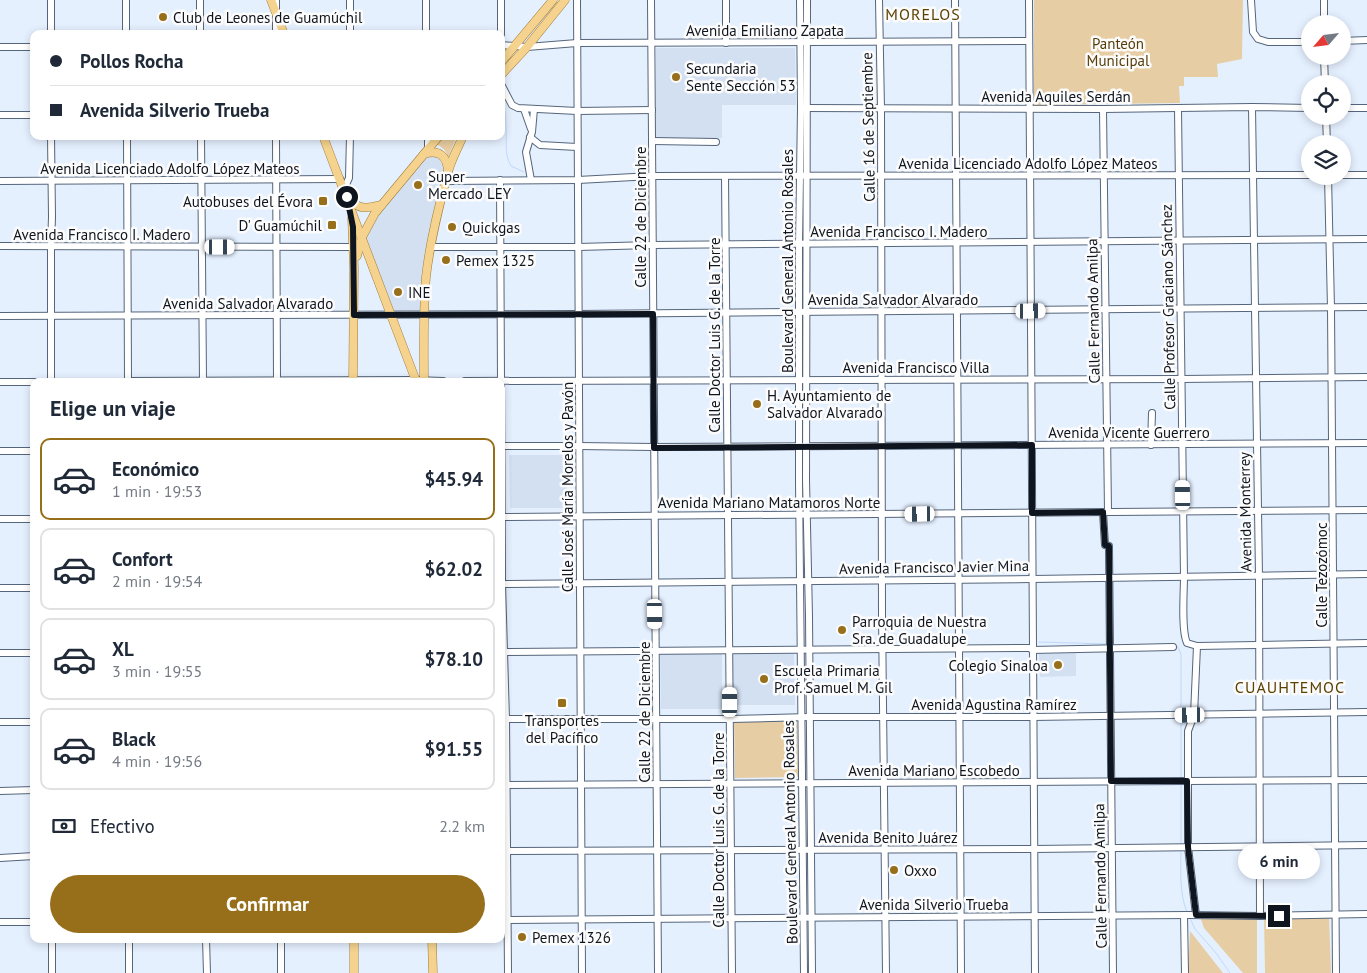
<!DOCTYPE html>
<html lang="es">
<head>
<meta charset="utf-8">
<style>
	:root { --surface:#fff; --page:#f6f6f7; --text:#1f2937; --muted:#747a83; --line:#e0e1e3; --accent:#976e19 }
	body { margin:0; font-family:"PT Sans",sans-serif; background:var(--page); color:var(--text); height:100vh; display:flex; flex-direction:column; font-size:19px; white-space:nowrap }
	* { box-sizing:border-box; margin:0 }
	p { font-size:16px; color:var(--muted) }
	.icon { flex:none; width:28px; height:28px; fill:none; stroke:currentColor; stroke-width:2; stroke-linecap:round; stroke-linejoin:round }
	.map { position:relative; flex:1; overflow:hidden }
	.panel { position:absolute; left:30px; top:378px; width:475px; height:565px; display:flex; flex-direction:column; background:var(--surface); border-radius:10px; box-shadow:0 2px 8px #0003 }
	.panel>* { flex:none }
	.banner { position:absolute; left:30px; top:30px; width:475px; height:110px; border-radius:10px; box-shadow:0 2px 8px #0003; display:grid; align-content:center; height:110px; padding:0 20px; background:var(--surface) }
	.needle { width:32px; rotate:242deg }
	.buttons { position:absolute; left:1301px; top:15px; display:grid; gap:10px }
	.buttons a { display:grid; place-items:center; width:50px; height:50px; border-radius:50%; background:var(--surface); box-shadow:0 2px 8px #0003; font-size:25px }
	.end { position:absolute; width:22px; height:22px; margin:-11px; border:6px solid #0f151e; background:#fff; box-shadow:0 0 0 2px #fff }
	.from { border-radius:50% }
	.bubble { position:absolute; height:35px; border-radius:18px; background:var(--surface); box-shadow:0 2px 8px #0003; font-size:16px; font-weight:600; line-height:35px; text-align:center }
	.car { position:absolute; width:15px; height:30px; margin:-15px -8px; border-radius:6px; box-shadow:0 0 4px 1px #0007; background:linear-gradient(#fff 24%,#345 0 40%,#fff 0 76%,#345 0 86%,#fff 0) }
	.banner b { display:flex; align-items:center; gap:18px; height:48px; font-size:19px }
	.banner b+b { border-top:1px solid var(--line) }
	.banner i { width:12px; height:12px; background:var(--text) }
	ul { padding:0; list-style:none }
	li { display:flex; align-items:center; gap:15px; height:82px; margin:0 10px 8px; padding:0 10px; border:2px solid var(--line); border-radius:10px }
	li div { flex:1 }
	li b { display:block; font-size:19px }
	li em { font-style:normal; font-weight:600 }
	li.current { border-color:var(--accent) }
	li>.icon { width:45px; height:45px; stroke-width:1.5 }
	h2 { padding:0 20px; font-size:22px; line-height:60px }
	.pay { display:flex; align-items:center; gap:12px; height:55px; padding:0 20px; font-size:19px }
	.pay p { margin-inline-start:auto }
	.action { display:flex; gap:10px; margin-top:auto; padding:10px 20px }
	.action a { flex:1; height:58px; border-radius:30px; background:var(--accent); color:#fff; font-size:20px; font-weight:600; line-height:58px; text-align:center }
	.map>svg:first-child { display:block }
</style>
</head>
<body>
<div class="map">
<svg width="1367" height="973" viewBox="0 0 1367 973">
	<rect width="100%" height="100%" fill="#e5f0ff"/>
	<g fill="#d3e0f2">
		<polygon points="656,48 795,48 796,105 722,105 722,138 656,138"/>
		<polygon points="422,152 436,152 447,169 425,276 424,315 391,315 363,235"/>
		<polygon points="509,455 567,455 567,508 510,508"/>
		<polygon points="722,653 722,709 661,709 660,654"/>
		<polygon points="1076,653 1076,676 1040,677 1039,654"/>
		<polygon points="732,654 794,654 795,705 733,705"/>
	</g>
	<g fill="#e7cda3">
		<polygon points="1034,0 1243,0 1242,59 1217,64 1218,77 1184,77 1184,86 1179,86 1180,103 1034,105"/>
		<path d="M440,136h17l-9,21c-2,-7 -7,-11 -14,-14z"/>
		<polygon points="734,721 797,721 798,777 735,778"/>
		<polygon points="1199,914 1257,917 1257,973 1243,973 1204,928"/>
		<polygon points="1329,916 1331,973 1265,973 1264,918"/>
		<polygon points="1190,931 1223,973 1188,973"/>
	</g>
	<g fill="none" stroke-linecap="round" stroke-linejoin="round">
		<g stroke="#bfd8fb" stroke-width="1">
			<path d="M501,94c4,12 5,24 5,36 1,13 -2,24 5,36l13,6"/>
			<polyline points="1039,642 1108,644"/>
			<polyline points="1157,644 1170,644"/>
			<polyline points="1174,645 1178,647 1181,654 1181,713"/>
			<polyline points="1181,778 1181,717"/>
			<polyline points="1181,845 1181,784"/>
			<path d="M1181,849c0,20 -2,45 6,63"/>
			<polyline points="1190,918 1195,929 1216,953 1230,973"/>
		</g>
		<defs>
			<g id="minor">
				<polyline points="51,0 51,34"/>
				<polyline points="126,0 126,34"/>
				<polyline points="200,0 200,34"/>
				<polyline points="350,0 350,34"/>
				<polyline points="426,0 426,34"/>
				<polyline points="501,0 501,34"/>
				<polyline points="577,0 582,973"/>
				<polyline points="651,0 658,973"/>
				<polyline points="726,0 726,43"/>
				<polyline points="800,0 801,108 799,244 799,481 804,973"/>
				<polyline points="807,0 806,480 809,616 812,973"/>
				<polyline points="879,0 881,109 882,614 886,973"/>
				<polyline points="955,0 961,973"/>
				<polyline points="1029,0 1035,973"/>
				<polyline points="1251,0 1253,32 1258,39 1268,42 1310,42"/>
				<polyline points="1324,24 1324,0"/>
				<polyline points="276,34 276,0"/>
				<polyline points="1342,41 1367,40"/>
				<polyline points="501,45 527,47 577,43 1029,41"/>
				<polyline points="0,47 34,47"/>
				<polyline points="1324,56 1325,84"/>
				<polyline points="501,84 512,105 518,108 577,111 652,110"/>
				<polyline points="1252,107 1259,576 1260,916"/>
				<polyline points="804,108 1103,109 1252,107 1310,108"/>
				<polyline points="1342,108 1367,108"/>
				<polyline points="524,109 531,129"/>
				<polyline points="1103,109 1108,512"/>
				<path d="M1178,109l6,468c0,15 -3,53 3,66l10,3 -3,69 -6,16v116l8,68"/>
				<polyline points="0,115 34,115"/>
				<polyline points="1326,116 1327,144"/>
				<polyline points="51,136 52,217 51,246 51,381"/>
				<polyline points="127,136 128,381"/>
				<polyline points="201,136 203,381"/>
				<polyline points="276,136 277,381"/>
				<polyline points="428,136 428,149"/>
				<polyline points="530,137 540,145 577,147"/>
				<polyline points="652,141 716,142"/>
				<polyline points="1342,175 1367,175"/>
				<polyline points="725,176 732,973"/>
				<polyline points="1328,176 1331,308 1336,973"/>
				<polyline points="500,180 502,584 506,719 508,973"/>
				<polyline points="531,180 526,152 532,132 534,109"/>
				<polyline points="0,181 340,179"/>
				<polyline points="446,181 578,180 652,176 1310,175"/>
				<polyline points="344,189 349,178 350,136"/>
				<polyline points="0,246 354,247"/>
				<polyline points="431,247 578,247 652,245 1367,239"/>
				<polyline points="0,316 578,314 1367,307"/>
				<polyline points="127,381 415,380 443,381"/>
				<polyline points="465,381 1182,379 1367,377"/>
				<polyline points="0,382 34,382"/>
				<polyline points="1151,445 1152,413"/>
				<polyline points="501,446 579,446 653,447 1367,443"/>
				<polyline points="0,451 34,451"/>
				<polyline points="1103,512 1105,545 1109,546 1113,973"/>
				<polyline points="501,517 1367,510"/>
				<polyline points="0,519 34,519"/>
				<polyline points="501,584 1032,579 1367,574"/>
				<polyline points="0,588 34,588"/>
				<polyline points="1197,646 1367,643"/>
				<polyline points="1032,650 1173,647"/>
				<polyline points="501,652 1032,648"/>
				<polyline points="0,653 34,653"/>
				<polyline points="501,719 730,719 809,717 1032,717 1367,712"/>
				<polyline points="0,722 34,722"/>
				<polyline points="501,785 1367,780"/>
				<polyline points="0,791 34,790"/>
				<polyline points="501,851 1033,849 1367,845"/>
				<polyline points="0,858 34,856"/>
				<polyline points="1184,915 1185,973"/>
				<polyline points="501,920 1189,915 1260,916 1367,914"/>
				<polyline points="0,922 34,922"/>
				<polyline points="206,939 207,973"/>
				<polyline points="281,939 281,973"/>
				<polyline points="52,973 52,939"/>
				<polyline points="129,973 129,939"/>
			</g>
			<g id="major">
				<polyline points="271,0 284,34"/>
				<polyline points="501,62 553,0"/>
				<polyline points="501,75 527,47 565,0"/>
				<polyline points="323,136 416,381"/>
				<path d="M424,154c15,-5 23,2 24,17"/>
				<path d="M349,198c11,13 17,10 32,7"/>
				<polyline points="352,218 354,268 353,381"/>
				<polyline points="357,256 362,237 375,213 439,136"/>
				<path d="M424,381c0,-34 -1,-69 2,-104 4,-36 13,-71 22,-105 3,-12 10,-24 15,-36"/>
				<polyline points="432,939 433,973"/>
				<polyline points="354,973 354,939"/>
			</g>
		</defs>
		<use href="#minor" stroke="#55657b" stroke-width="8"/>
		<use href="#major" stroke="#a17d37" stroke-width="9"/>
		<use href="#minor" stroke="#fff" stroke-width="6"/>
		<use href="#major" stroke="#f5d38f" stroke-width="8"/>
	</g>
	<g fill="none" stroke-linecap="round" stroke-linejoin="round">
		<polyline stroke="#0f151e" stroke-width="6" points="347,197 353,227 354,315 653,314 654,448 1032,445 1032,513 1103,512 1105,545 1109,546 1111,781 1187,781 1188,847 1196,915 1279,916"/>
	</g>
	<g fill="#976e19" stroke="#fcfcfc" stroke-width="2">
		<circle cx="163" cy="17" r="5"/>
		<circle cx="676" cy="77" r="5"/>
		<circle cx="418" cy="185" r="5"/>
		<rect x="318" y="196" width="10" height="10" rx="2.5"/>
		<rect x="327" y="220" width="10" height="10" rx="2.5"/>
		<circle cx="452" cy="227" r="5"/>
		<circle cx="446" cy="260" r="5"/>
		<circle cx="398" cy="292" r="5"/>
		<circle cx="757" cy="404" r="5"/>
		<circle cx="842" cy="630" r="5"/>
		<circle cx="1058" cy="665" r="5"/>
		<circle cx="764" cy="679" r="5"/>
		<rect x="557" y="698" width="10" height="10" rx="2.5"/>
		<circle cx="894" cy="870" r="5"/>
		<circle cx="522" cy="937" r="5"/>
	</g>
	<g text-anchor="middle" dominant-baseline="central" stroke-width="5" stroke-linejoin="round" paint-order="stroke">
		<g font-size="15" fill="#0f151e" stroke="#fcfcfc" text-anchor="start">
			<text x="173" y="17">Club de Leones de Guamúchil</text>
			<text x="686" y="68">Secundaria<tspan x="686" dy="17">Sente Sección 53</tspan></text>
			<text x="428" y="176">Super<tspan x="428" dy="17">Mercado LEY</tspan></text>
			<text x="313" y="201" text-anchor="end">Autobuses del Évora</text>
			<text x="322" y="225" text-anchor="end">D' Guamúchil</text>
			<text x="462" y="227">Quickgas</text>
			<text x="456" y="260">Pemex 1325</text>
			<text x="408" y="292">INE</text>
			<text x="767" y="395">H. Ayuntamiento de<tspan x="767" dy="17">Salvador Alvarado</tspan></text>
			<text x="852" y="621">Parroquia de Nuestra<tspan x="852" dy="17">Sra. de Guadalupe</tspan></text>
			<text x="1048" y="665" text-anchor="end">Colegio Sinaloa</text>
			<text x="774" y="670">Escuela Primaria<tspan x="774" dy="17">Prof. Samuel M. Gil</tspan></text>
			<text x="562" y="720" text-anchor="middle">Transportes<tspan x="562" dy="17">del Pacífico</tspan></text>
			<text x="904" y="870">Oxxo</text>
			<text x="532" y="937">Pemex 1326</text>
		</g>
		<g font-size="15" fill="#0f151e" stroke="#fcfcfc">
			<text x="765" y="30">Avenida Emiliano Zapata</text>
			<text x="1056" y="96">Avenida Aquiles Serdán</text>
			<text transform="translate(868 127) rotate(-91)">Calle 16 de Septiembre</text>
			<text x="1028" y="163">Avenida Licenciado Adolfo López Mateos</text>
			<text x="170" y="168">Avenida Licenciado Adolfo López Mateos</text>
			<text transform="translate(640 217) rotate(-90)">Calle 22 de Diciembre</text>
			<text x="899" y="231">Avenida Francisco I. Madero</text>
			<text x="102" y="234">Avenida Francisco I. Madero</text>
			<text transform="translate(787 261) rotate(-90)">Boulevard General Antonio Rosales</text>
			<text x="893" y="299">Avenida Salvador Alvarado</text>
			<text x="248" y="303">Avenida Salvador Alvarado</text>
			<text transform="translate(1168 307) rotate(-91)">Calle Profesor Graciano Sánchez</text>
			<text transform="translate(1093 311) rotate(-91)">Calle Fernando Amilpa</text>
			<text transform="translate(714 335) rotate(-90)">Calle Doctor Luis G. de la Torre</text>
			<text x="916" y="367">Avenida Francisco Villa</text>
			<text x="1129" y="432">Avenida Vicente Guerrero</text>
			<text transform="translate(567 487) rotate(-90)">Calle José María Morelos y Pavón</text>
			<text x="769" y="502">Avenida Mariano Matamoros Norte</text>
			<text transform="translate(1245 512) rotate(-91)">Avenida Monterrey</text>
			<text transform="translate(934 567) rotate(-1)">Avenida Francisco Javier Mina</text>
			<text transform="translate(1321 575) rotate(-90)">Calle Tezozómoc</text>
			<text x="994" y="704">Avenida Agustina Ramírez</text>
			<text transform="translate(644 712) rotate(-90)">Calle 22 de Diciembre</text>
			<text x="934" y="770">Avenida Mariano Escobedo</text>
			<text transform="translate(718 830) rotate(-90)">Calle Doctor Luis G. de la Torre</text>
			<text transform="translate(790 832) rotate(-91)">Boulevard General Antonio Rosales</text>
			<text x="888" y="837">Avenida Benito Juárez</text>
			<text transform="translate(1100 876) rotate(-91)">Calle Fernando Amilpa</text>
			<text x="934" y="904">Avenida Silverio Trueba</text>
		</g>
		<g font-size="15" fill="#573e09" stroke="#fcfcfc">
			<text x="1118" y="43">Panteón<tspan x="1118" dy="17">Municipal</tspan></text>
		</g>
		<g font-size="16" letter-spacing="1" fill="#5c4103" stroke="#fcfcfc">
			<text x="923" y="14">MORELOS</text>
			<text x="1290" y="687">CUAUHTEMOC</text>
		</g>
	</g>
</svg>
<div class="buttons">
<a><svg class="needle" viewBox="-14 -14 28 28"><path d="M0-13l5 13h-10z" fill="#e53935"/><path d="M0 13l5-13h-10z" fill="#747a83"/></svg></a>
<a><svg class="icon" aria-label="locate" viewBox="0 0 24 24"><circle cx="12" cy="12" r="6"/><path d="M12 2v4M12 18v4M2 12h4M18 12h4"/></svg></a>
<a><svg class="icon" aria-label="layers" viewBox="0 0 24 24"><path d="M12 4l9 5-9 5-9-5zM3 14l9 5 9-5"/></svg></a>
</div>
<i class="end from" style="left:347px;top:197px"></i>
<i class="end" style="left:1279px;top:916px"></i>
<div class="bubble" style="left:1238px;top:844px;width:82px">6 min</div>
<i class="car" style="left:220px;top:247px;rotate:90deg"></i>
<i class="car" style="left:1031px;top:311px;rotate:89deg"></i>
<i class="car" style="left:1183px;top:495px;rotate:359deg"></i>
<i class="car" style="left:920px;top:514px;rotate:269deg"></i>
<i class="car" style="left:655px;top:614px;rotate:179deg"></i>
<i class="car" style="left:730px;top:702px;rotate:0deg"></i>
<i class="car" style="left:1190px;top:715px;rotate:269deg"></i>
<div class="banner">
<b><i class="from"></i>Pollos Rocha</b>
<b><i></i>Avenida Silverio Trueba</b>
</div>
<section class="panel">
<h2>Elige un viaje</h2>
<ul>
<li class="current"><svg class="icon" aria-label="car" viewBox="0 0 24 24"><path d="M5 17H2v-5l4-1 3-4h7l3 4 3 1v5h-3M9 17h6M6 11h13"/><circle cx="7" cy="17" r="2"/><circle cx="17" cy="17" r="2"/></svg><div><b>Económico</b><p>1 min · 19:53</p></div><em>$45.94</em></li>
<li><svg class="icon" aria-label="car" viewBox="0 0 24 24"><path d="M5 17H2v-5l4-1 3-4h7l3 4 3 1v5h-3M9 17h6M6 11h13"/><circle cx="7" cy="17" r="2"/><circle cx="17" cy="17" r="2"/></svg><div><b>Confort</b><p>2 min · 19:54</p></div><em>$62.02</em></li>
<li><svg class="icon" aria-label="car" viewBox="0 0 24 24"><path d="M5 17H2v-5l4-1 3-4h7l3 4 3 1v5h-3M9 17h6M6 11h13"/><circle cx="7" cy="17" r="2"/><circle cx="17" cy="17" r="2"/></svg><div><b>XL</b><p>3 min · 19:55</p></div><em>$78.10</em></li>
<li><svg class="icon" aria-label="car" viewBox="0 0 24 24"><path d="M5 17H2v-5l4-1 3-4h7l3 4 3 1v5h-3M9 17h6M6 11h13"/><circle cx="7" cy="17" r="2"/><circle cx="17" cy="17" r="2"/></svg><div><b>Black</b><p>4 min · 19:56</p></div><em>$91.55</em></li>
</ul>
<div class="pay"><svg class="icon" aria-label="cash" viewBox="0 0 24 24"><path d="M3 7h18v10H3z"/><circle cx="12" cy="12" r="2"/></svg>Efectivo<p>2.2 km</p></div>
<div class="action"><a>Confirmar</a></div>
</section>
</div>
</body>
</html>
